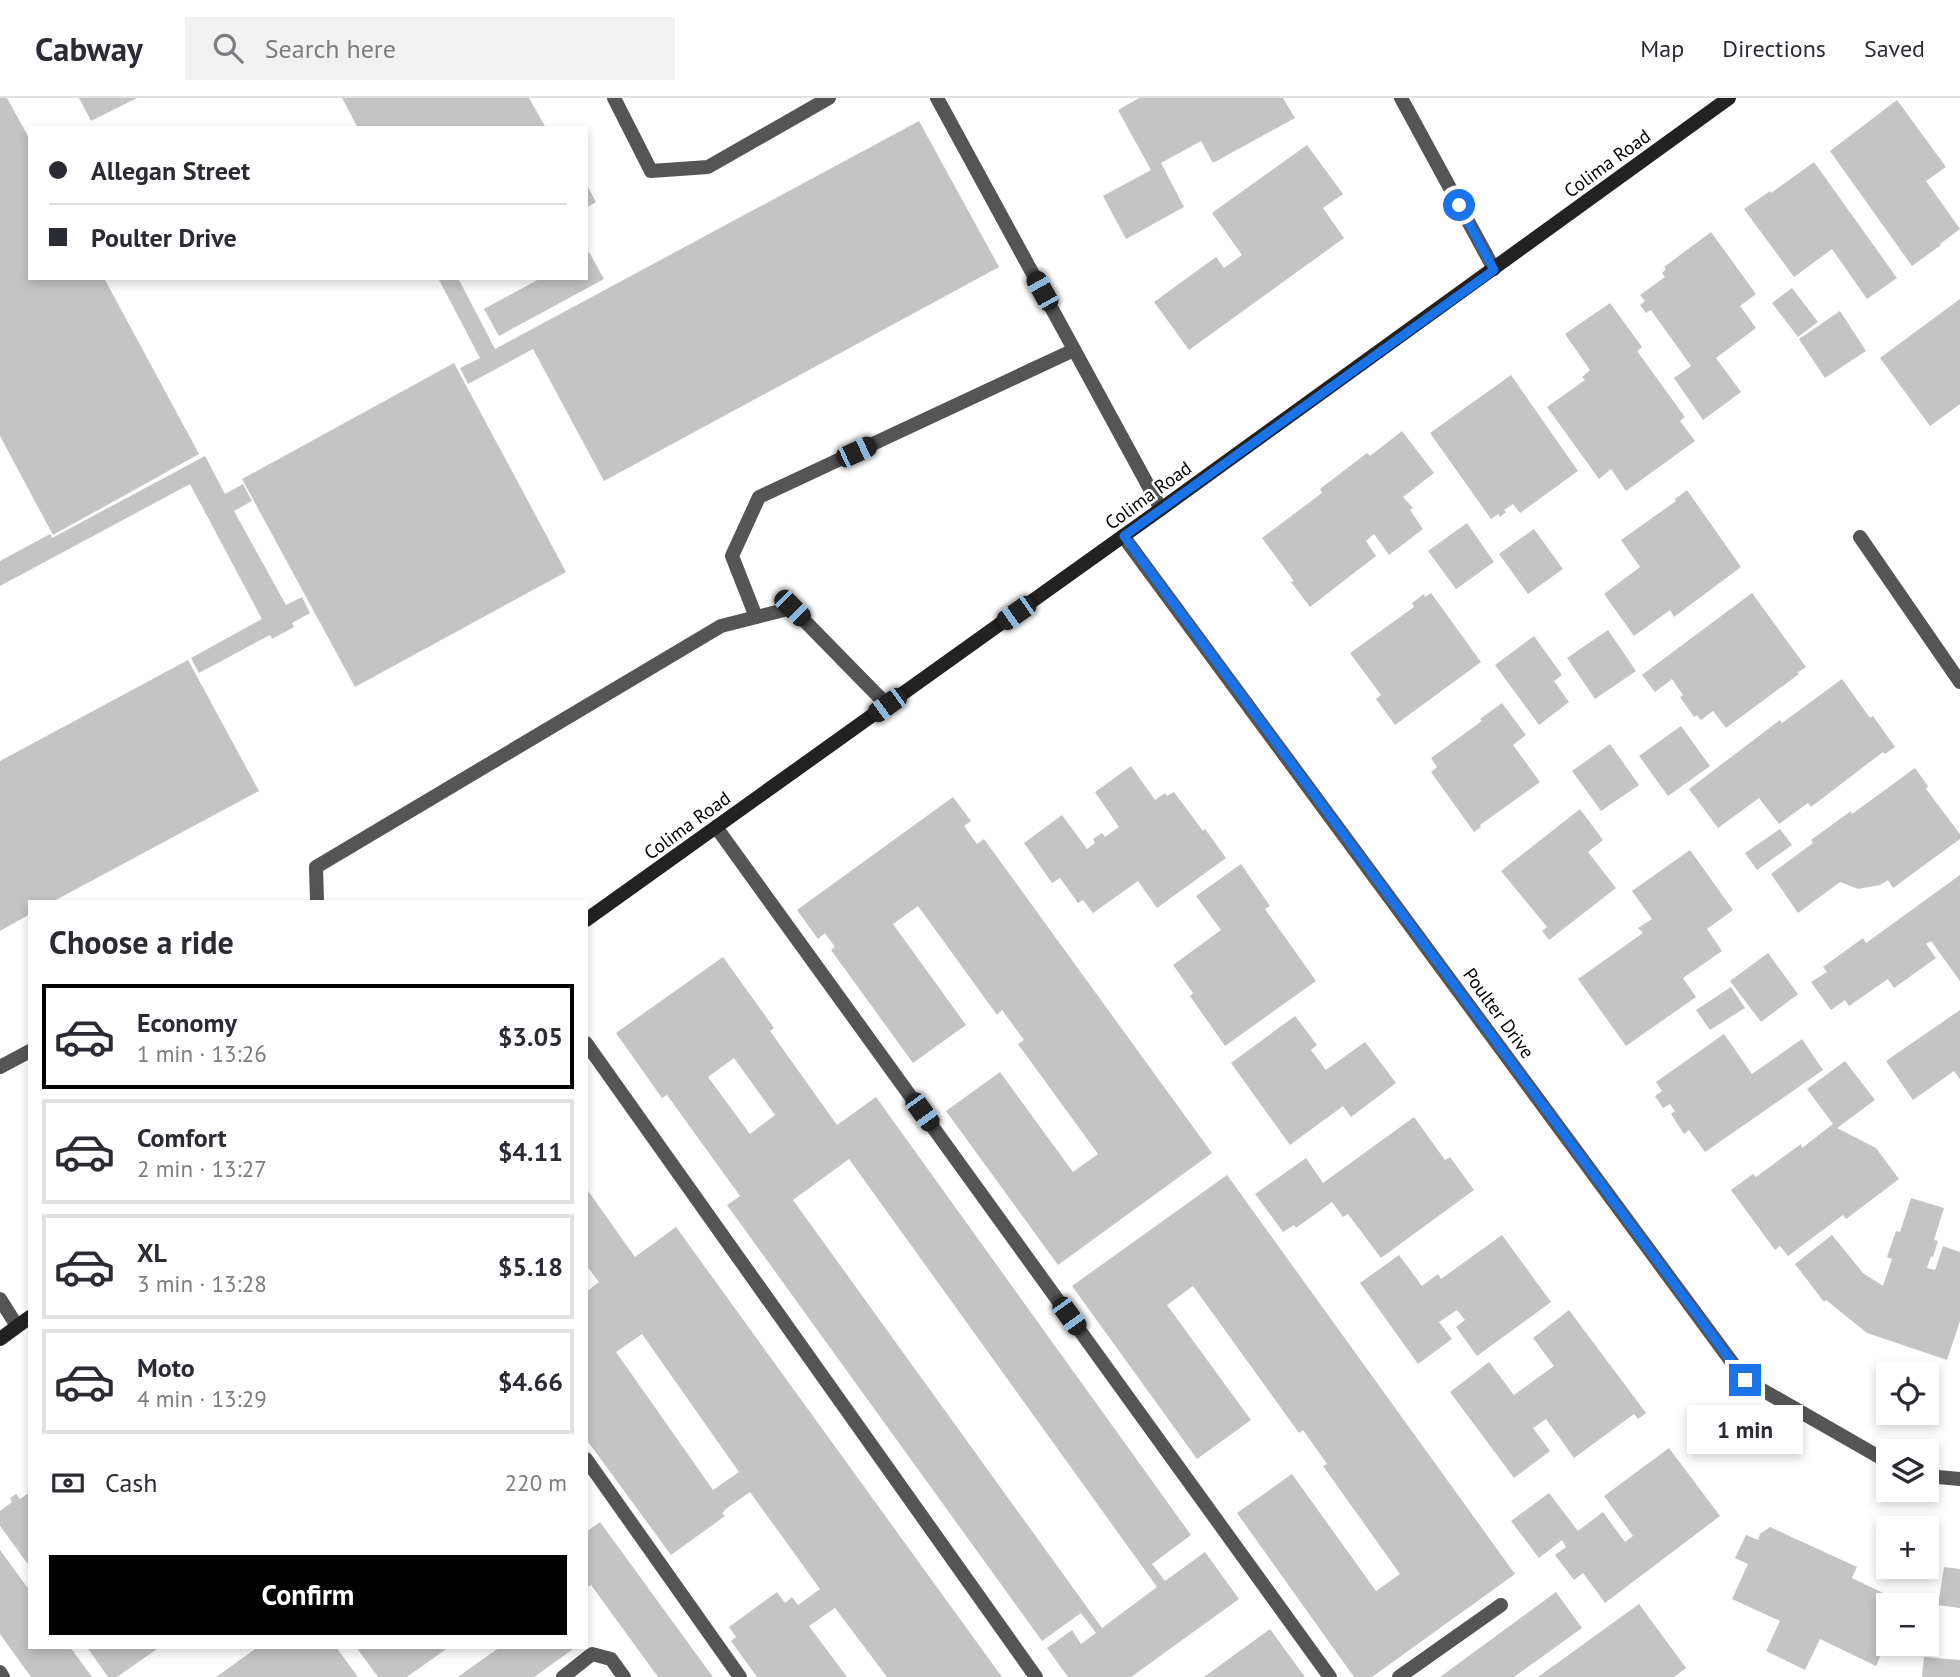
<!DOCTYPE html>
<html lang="en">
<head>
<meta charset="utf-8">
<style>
	:root { --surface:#fff; --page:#f2f2f3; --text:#2b2b33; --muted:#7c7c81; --line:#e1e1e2; --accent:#000 }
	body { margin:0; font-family:"PT Sans",sans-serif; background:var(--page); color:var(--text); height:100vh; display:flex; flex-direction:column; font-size:26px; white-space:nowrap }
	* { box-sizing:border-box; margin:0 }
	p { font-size:23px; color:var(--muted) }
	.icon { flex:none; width:38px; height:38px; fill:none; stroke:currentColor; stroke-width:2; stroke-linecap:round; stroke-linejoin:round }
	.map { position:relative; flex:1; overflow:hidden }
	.drawer { position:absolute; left:28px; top:802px; width:560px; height:749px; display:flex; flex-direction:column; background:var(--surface); border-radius:0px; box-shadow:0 4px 10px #0003 }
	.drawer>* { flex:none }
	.hud { position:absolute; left:28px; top:28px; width:560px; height:154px; border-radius:0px; box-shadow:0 4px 10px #0003; display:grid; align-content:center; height:154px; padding:0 21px; background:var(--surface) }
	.tools { position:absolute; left:1876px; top:1264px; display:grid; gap:14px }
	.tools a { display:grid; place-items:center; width:63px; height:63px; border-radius:0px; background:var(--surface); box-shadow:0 4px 10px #0003; font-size:35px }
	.end { position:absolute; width:32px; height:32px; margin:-16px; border:9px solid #1a73e8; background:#fff; box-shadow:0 0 0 4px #fff }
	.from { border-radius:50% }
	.bubble { position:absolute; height:49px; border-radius:0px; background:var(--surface); box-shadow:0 4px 10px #0003; font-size:23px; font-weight:600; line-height:49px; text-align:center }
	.car { position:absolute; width:21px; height:42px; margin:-21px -10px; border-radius:9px; box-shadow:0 0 5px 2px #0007; background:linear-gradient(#222 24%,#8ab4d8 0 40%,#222 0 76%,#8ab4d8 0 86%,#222 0) }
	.hud b { display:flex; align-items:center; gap:24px; height:66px; font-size:26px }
	.hud b+b { border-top:2px solid var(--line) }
	.hud i { width:18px; height:18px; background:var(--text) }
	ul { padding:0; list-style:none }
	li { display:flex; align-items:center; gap:21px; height:105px; margin:0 14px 10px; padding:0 7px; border:4px solid var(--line); border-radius:0px }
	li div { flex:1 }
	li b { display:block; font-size:26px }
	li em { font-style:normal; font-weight:600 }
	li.active { border-color:var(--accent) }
	li>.icon { width:63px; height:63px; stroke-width:1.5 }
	h2 { padding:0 21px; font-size:32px; line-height:84px }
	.pay { display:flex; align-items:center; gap:18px; height:77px; padding:0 21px; font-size:26px }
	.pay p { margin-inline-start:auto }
	.primary-button { display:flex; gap:14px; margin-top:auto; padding:14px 21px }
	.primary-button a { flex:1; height:80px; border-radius:0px; background:var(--accent); color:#fff; font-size:28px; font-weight:600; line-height:80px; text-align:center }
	header { display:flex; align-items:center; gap:42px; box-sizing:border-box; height:98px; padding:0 35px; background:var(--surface); border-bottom:2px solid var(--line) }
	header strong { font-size:33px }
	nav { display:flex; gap:38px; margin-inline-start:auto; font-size:24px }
	.search { width:490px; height:63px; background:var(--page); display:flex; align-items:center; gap:18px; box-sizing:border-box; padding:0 24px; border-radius:0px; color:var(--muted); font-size:26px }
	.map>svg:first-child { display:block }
</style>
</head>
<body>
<header>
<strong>Cabway</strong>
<div class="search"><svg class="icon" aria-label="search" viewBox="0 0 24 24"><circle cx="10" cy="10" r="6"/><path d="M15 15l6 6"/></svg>Search here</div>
<nav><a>Map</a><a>Directions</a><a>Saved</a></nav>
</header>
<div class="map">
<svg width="1960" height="1579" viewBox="0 0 1960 1579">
	<rect width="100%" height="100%" fill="#fff"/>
	<g fill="#c4c4c4" fill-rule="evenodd">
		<polygon points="0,0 7,0 30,42 30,180 104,180 199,356 53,437 0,338"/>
		<polygon points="79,0 137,0 91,23"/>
		<polygon points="342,0 529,0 546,30 358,30"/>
		<polygon points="1139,0 1283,0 1295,20 1213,65 1201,43 1161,65 1184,109 1126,141 1103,98 1151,72 1118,12"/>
		<polygon points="1897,2 1946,69 1926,83 1960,131 1940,146 1941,147 1912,168 1830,53"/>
		<polygon points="919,23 999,169 604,383 533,251 468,286 460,270 480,260 438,180 458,180 495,251"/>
		<polygon points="1307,47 1343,96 1323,110 1344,140 1189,252 1154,204 1216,159 1224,170 1242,157 1212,115"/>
		<polygon points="1814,64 1897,180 1867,201 1832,151 1794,179 1744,111 1770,93 1771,95"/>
		<polygon points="586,85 596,104 586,110"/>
		<polygon points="1711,134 1756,196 1740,208 1756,230 1716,260 1741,294 1703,322 1674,280 1691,268 1651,212 1646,215 1640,207 1645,203 1640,197 1665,179 1662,175 1666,171 1664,169"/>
		<polygon points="589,154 604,181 499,238 484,211 541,180 586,180 586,155"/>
		<polygon points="1792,190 1818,224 1798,239 1772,205"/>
		<polygon points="1960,201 1960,306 1930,328 1880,260"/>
		<polygon points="1610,205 1642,249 1637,253 1685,319 1680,323 1695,343 1626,393 1611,371 1599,381 1547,309 1585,282 1582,279 1590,272 1565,236"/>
		<polygon points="1840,213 1866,253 1825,280 1799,241"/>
		<polygon points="454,265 566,474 355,589 242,381"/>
		<polygon points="1511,277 1578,373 1520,415 1513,406 1504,412 1506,414 1500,419 1498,416 1491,421 1430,335"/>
		<polygon points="1402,333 1434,375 1403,399 1413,410 1410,412 1423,431 1389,457 1374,436 1366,443 1376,458 1310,509 1291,484 1294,483 1262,440 1322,395 1320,391 1367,355 1370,358"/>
		<polygon points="205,358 225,396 243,386 252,403 234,413 286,507 302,499 310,515 292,525 294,529 272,541 270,537 199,575 191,560 262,521 190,386 0,488 0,463 50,436 52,440"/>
		<polygon points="1687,392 1741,469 1674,519 1670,512 1634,538 1604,496 1640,469 1621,442 1676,403 1675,401"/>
		<polygon points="1467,425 1494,464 1456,491 1428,453"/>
		<polygon points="1534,431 1563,471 1528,496 1499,456"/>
		<polygon points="1431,495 1481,564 1395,627 1376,601 1381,597 1350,555 1414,509 1412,505 1424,496 1425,499"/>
		<polygon points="1752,495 1806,569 1797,575 1799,576 1726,630 1713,613 1701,622 1697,617 1694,619 1680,599 1683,597 1672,581 1655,594 1642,577"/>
		<polygon points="1608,532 1636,573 1595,601 1567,560"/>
		<polygon points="1534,538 1562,577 1554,583 1569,604 1539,627 1495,567"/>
		<polygon points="188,562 259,693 54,803 30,803 30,816 0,833 0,663"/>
		<polygon points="1842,581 1870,620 1873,618 1895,649 1885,656 1883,654 1811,709 1808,705 1779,726 1759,700 1718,730 1689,691 1780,622 1782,625"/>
		<polygon points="1502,605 1526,637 1513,647 1540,684 1480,727 1481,729 1474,734 1431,674 1437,669 1431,660 1482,623 1480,621"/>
		<polygon points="1681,628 1710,668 1668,698 1639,658"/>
		<polygon points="1610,646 1639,687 1601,713 1572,673"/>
		<polygon points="1131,668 1155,702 1165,695 1167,698 1174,694 1203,733 1205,731 1226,760 1157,810 1138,783 1093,815 1083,802 1078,805 1060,780 1052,785 1024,745 1062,717 1087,751 1095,745 1093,741 1102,735 1105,739 1119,729 1095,694"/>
		<polygon points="1915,670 1928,688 1926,691 1960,736 1960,741 1893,790 1888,782 1880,787 1858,791 1840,784 1798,815 1771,776 1813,745 1811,742 1851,713 1852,716"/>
		<polygon points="953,699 971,723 964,728 977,746 984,741 1212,1055 1058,1167 946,1013 1000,974 1073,1074 1098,1056 1018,946 1024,942 1002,912 997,917 918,808 893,826 966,927 913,965 831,852 835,849 825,835 818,841 797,812"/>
		<polygon points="1580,711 1603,742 1588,754 1616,790 1549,842 1542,833 1547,829 1501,773"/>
		<polygon points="1780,731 1792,747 1757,772 1745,755"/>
		<polygon points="1690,752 1733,812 1707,831 1722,853 1683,880 1696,899 1626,948 1578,881 1643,835 1638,830 1652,821 1632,793"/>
		<polygon points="1241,766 1270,808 1265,811 1316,883 1225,948 1190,898 1193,895 1173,867 1221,832 1196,798"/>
		<polygon points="1960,777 1960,883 1931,843 1926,846 1936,860 1894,890 1888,881 1849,908 1845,902 1831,912 1811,884 1827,874 1823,869 1863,840 1866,845"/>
		<polygon points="1768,855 1798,896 1761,924 1730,883"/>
		<path d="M723,859l51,71 -4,3 67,94 39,-28 315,438 -39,29 13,17 40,-29 34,47 -108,78h-63l-21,-29 25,-18 9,14 15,-11 -15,-20 -39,28 -315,-436 13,-9 -73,-101 -5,3 -46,-65zM734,960l41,57 -25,19 -42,-57zM849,1061l308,428 -55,41 -309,-428z"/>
		<polygon points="1731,889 1745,910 1710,932 1696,912"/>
		<polygon points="1960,912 1960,981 1954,973 1913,1002 1886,963"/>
		<polygon points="1295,918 1317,947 1311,952 1326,972 1365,944 1396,985 1351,1019 1343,1008 1290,1047 1231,965"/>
		<polygon points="1724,936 1752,976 1802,941 1823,972 1705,1054 1689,1032 1684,1036 1671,1016 1675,1013 1670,1006 1663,1010 1655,998 1662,993 1656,984"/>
		<polygon points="1845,963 1875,1002 1837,1030 1876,1050 1899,1081 1846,1121 1843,1117 1788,1158 1780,1148 1775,1152 1731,1092 1753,1076 1756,1079 1801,1046 1802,1050 1833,1026 1807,991"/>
		<polygon points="1414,1019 1445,1062 1450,1059 1474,1092 1381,1160 1348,1116 1343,1119 1332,1104 1296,1130 1294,1127 1283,1134 1255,1096 1306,1060 1323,1085"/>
		<polygon points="1227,1077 1515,1476 1372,1579 1354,1579 1237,1415 1292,1376 1376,1493 1400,1476 1323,1368 1327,1366 1303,1332 1299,1335 1193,1188 1167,1207 1251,1322 1197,1361 1072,1188"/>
		<path d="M586,1090l49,69 41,-30 326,450h-115l-52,-69 -26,18 38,51h-90l-26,-36 5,-4 -7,-10 48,-35 8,11 7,-6 6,8 22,-16 -70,-97 -23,16 -5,5 3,3 -54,39 -85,-116v-147l13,-10 -13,-17zM642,1236l97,138 -26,18 -97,-138z"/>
		<polygon points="1911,1100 1944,1110 1934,1142 1938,1143 1933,1159 1931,1158 1927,1170 1935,1172 1943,1148 1960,1154 1960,1223 1947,1262 1867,1235 1826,1202 1824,1204 1795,1166 1832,1137 1863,1175 1883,1188 1892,1161 1887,1159 1896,1133 1900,1134"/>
		<polygon points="1502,1137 1551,1204 1477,1258 1456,1229 1465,1222 1457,1212 1439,1224 1452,1241 1418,1266 1360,1185 1399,1157 1422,1188 1438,1176 1441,1181"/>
		<polygon points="1569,1212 1646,1315 1638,1321 1634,1316 1574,1360 1546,1321 1533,1330 1550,1353 1514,1380 1450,1294 1489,1264 1514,1297 1554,1268 1533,1240"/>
		<polygon points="1669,1350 1720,1418 1605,1505 1583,1475 1574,1482 1555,1457 1566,1449 1562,1442 1539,1460 1511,1423 1549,1395 1578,1433 1603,1414 1625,1444 1633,1438 1604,1398"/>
		<polygon points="30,1394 30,1469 0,1428 0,1413 12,1404 10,1400 16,1396 20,1401"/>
		<polygon points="600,1424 713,1579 658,1579 591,1487 586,1490 586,1434"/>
		<polygon points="1770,1429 1857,1469 1852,1480 1908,1507 1888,1507 1888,1541 1876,1568 1820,1541 1805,1572 1766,1553 1780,1523 1732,1501 1748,1466 1735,1460 1746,1437 1758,1442 1760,1436"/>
		<polygon points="0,1452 30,1493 30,1549 70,1549 92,1579 31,1579 0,1536"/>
		<polygon points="1944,1469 1960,1471 1960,1510 1938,1507"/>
		<polygon points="1556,1494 1582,1530 1514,1579 1440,1579"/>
		<polygon points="1639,1506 1686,1570 1674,1579 1538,1579"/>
		<polygon points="1270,1531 1305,1579 1204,1579"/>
		<polygon points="87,1549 160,1549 117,1579 108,1579"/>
		<polygon points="258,1549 336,1549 358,1579 216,1579"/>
		<polygon points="356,1549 449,1549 407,1579 378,1579"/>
		<polygon points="500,1549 576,1549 534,1579 458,1579"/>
		<polygon points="1924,1559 1960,1562 1960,1579 1922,1579"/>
	</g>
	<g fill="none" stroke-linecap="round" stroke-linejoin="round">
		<g stroke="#555" stroke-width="14">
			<polyline points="614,0 651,73 708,69 829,0"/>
			<polyline points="937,0 1161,411"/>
			<polyline points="756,519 732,458 759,399 1074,252"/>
			<polyline points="716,729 1330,1579"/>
			<polyline points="317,803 316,769 721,528 792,510 887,607"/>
			<polyline points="586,945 1036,1579"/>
			<polyline points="0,969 30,953"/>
			<polyline points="0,1201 17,1228"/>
			<polyline points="586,1361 740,1579"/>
			<polyline points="0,1574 3,1579"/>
			<polyline points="563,1579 592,1556 611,1561 624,1579"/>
			<polyline points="1399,1579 1501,1507"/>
		</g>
		<g stroke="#555" stroke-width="14">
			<polyline points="1401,0 1494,171"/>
			<polyline points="1123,438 1745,1282 1888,1364"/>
			<polyline points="1860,439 1960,584"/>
			<polyline points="1927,1378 1960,1381"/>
		</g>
		<g stroke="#222" stroke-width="14">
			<polyline points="586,822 1161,411 1729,0"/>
			<polyline points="0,1241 30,1219"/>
		</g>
	</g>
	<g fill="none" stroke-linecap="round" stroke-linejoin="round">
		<polyline stroke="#1a73e8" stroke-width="9" points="1459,107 1494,172 1124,438 1745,1282"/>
	</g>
	<g text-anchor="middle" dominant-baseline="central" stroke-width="5" stroke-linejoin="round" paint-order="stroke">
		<g font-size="19" fill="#000" stroke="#fff">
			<text transform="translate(1607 65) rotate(-36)">Colima Road</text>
			<text transform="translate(1148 397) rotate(-36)">Colima Road</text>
			<text transform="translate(687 727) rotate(-36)">Colima Road</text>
			<text transform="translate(1499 915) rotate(54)">Poulter Drive</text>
		</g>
	</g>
</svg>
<div class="tools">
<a><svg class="icon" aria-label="locate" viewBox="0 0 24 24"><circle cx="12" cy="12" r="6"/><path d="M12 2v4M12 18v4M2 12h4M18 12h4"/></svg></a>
<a><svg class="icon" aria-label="layers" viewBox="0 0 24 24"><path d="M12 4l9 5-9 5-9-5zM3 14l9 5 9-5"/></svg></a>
<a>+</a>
<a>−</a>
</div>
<i class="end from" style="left:1459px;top:107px"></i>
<i class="end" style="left:1745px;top:1282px"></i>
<div class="bubble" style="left:1687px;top:1307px;width:116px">1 min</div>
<i class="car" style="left:1042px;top:193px;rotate:331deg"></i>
<i class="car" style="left:856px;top:354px;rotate:65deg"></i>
<i class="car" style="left:792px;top:510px;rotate:135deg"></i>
<i class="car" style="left:1016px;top:515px;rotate:235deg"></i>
<i class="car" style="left:887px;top:607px;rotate:234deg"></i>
<i class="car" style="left:922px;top:1014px;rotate:144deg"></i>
<i class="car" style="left:1069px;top:1218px;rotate:144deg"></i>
<div class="hud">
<b><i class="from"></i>Allegan Street</b>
<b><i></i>Poulter Drive</b>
</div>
<section class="drawer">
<h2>Choose a ride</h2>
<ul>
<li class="active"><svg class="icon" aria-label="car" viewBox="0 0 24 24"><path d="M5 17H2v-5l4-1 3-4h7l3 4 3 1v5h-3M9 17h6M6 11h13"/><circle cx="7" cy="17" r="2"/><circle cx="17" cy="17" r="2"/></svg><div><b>Economy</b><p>1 min · 13:26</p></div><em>$3.05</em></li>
<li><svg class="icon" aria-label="car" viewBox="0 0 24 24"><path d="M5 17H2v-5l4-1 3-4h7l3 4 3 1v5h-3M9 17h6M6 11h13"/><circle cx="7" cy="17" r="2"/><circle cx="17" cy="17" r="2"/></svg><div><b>Comfort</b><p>2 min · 13:27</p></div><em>$4.11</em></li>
<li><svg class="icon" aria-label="car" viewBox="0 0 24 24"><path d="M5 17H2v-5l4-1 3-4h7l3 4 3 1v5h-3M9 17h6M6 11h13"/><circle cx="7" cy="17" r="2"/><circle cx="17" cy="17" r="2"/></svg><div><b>XL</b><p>3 min · 13:28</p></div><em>$5.18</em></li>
<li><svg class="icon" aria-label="car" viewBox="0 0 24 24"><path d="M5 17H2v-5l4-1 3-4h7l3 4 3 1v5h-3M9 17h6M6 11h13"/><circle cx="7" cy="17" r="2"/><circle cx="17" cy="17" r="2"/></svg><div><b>Moto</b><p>4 min · 13:29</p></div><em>$4.66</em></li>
</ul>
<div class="pay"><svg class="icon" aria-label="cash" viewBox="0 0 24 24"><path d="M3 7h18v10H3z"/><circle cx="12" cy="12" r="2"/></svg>Cash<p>220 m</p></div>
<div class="primary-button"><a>Confirm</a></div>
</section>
</div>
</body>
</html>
